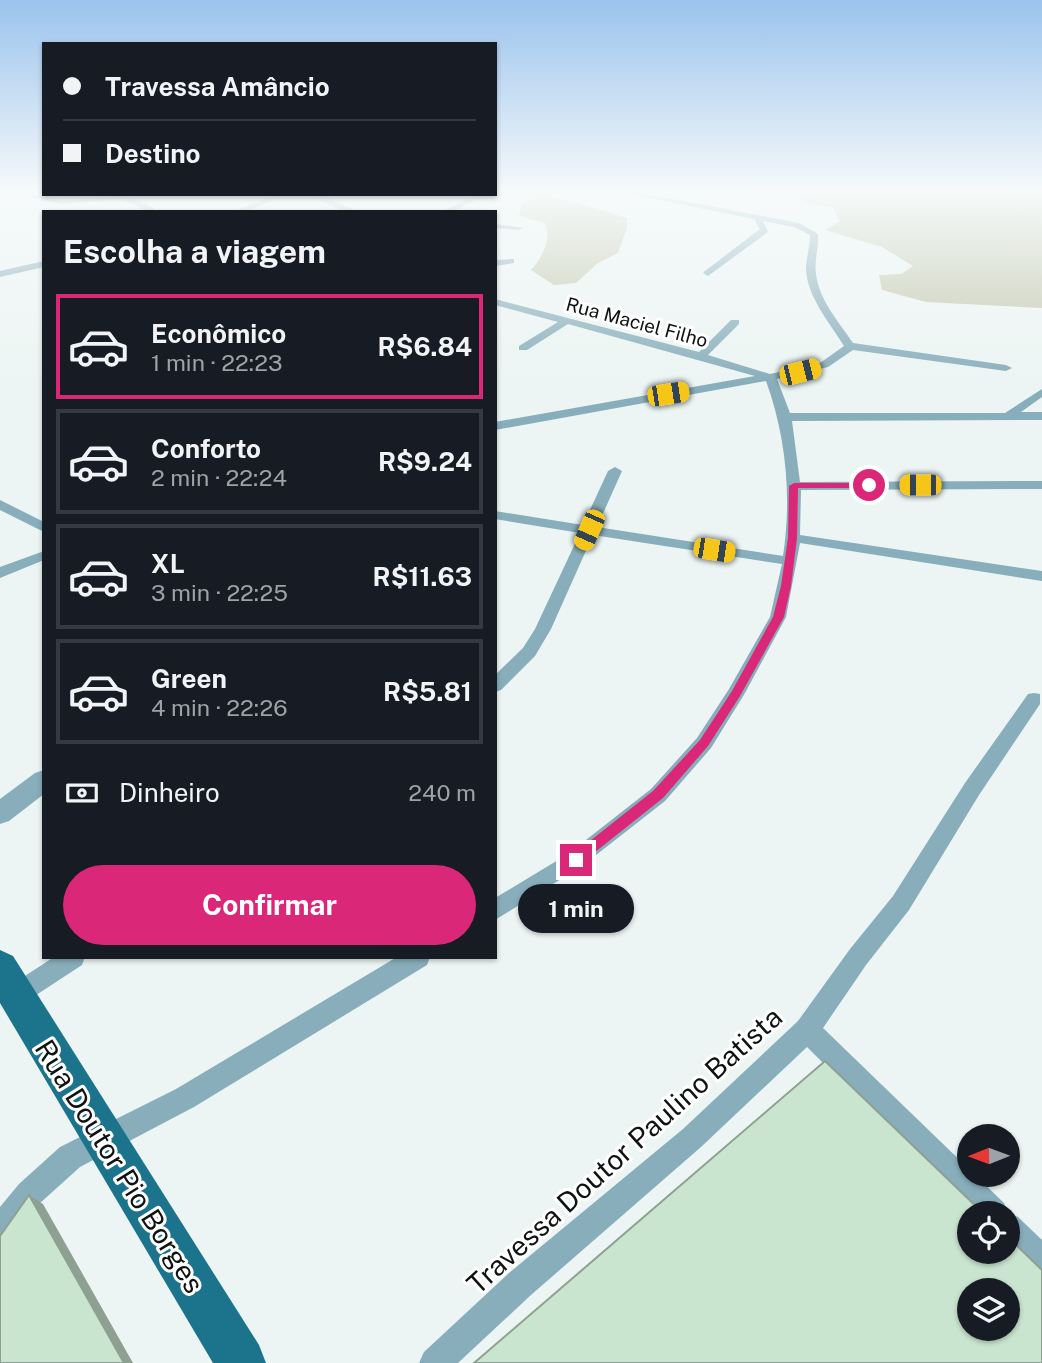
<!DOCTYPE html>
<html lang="pt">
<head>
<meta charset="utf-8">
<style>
	:root { --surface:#171b24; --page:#242831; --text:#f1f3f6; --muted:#9ea1a6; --line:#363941; --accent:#db2777 }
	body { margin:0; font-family:"Public Sans",sans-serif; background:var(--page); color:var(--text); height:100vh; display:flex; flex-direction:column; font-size:26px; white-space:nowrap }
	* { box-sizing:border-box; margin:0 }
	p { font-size:23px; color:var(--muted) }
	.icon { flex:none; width:38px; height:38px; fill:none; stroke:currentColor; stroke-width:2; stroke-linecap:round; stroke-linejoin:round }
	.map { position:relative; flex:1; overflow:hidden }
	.panel { position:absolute; left:42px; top:210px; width:455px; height:749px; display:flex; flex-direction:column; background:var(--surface); border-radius:0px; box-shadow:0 2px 5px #0004 }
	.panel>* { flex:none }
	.hud { position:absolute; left:42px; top:42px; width:455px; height:154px; border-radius:0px; box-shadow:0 2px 5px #0004; display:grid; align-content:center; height:154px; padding:0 21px; background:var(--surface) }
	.needle { width:46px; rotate:269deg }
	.controls { position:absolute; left:957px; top:1124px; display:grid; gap:14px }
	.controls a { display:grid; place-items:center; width:63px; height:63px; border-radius:50%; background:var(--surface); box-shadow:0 2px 5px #0004; font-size:35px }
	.end { position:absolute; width:32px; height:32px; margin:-16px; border:9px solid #db2777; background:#fff; box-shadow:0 0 0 4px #fff }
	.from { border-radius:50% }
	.bubble { position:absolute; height:49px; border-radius:24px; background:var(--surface); box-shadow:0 2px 5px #0004; font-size:23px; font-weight:700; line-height:49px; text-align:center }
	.car { position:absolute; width:21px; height:42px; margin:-21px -10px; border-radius:9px; box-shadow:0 0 5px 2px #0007; background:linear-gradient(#f5c518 24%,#345 0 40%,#f5c518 0 76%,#345 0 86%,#f5c518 0) }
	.hud b { display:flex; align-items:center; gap:24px; height:66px; font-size:26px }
	.hud b+b { border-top:2px solid var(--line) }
	.hud i { width:18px; height:18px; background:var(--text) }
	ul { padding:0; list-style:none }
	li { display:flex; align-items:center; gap:21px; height:105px; margin:0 14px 10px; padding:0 7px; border:4px solid var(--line); border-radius:0px }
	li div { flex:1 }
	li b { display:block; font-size:26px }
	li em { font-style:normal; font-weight:700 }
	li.current { border-color:var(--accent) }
	li>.icon { width:63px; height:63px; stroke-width:1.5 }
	h2 { padding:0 21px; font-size:32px; line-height:84px }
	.pay { display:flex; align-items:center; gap:18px; height:77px; padding:0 21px; font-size:26px }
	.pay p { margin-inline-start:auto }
	.button { display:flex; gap:14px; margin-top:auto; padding:14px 21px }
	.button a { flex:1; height:80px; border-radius:42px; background:var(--accent); color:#fff; font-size:28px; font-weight:700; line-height:80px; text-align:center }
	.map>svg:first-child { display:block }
</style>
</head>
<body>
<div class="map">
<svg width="1042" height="1363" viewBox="0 0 1042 1363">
	<rect width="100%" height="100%" fill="#ecf5f3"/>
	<g fill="#c2c7ad">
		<polygon points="817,192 1042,192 1042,308 926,302 882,290 879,275 901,274 913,266 882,247 825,230 840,221 833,208 810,204 796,197"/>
		<path d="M540,196l27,4 60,18v10l-9,25 -20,10 -22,20 -22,2 -23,-15c11,-11 21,-32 14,-47l-26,-7 3,-12z"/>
	</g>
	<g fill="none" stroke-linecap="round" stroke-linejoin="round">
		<g fill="#88aebb" fill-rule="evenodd">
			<path d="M13,192c17,0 33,7 50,8 41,1 57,-15 96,12h-11l-26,-13 -61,5z"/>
			<path d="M619,192h17l163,31 19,11c1,13 -4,27 -2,40 3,26 23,48 37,69l153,22 6,3 -6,3 -153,-21 -25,17 -51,12 13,34h215l37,-24v8l-21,15h21v8l-250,1 8,61 242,-1v8l-241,1 -1,45 242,36v10l-242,-38 -14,74 -41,76 -34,55 -46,53 -83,65 -87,54v-22l73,-44 83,-65 46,-51 32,-49 41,-72 12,-53 -189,-29 -42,94 -16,27 -34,34 -6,2v-17l28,-27 12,-19 45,-96 -85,-14v-8l88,14 25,-54 7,-4 7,4 -25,56 186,29c9,-59 3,-120 -17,-175l-271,49v-8l260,-46 -187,-52 -41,26h-8v-4l39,-24 -63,-17v-6l204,53 32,-32h8v4l-31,31 62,19 50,-11 24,-17c-14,-23 -37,-49 -38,-77 0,-11 4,-22 4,-34l-16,-8 -31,-6 5,11 -60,44 -5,-3 2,-2 55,-42 -6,-10z"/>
			<polygon points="277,194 289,194 245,212 233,212"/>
			<polygon points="477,194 488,194 452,212 441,212"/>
			<polygon points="495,224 523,228 519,230 495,228"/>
			<polygon points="514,259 514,263 495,266 495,260"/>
			<polygon points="44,261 44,267 0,277 0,271"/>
			<polygon points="0,500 44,522 44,532 0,510"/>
			<polygon points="44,551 44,560 0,578 0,567"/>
			<polygon points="1034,693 1040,694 1040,704 979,795 909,910 866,965 823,1028 970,1170 970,1174 974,1174 1004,1203 1008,1213 1018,1217 1042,1240 1042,1276 1032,1271 1008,1247 1008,1213 974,1213 807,1047 701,1147 531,1295 458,1363 419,1363 424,1352 509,1273 683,1129 798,1021 850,949 893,896 965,783 1028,694"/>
			<polygon points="54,957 85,957 82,965 24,1003 16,1007 8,1003 4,995 8,987"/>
			<polygon points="397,957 430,957 427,965 194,1107 80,1167 39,1204 10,1239 0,1243 0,1207 19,1184 60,1147 176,1089"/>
		</g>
		<g fill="#88aebb" fill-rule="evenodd">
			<polygon points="307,194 321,194 358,212 344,212"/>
			<polygon points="44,770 44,794 9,821 0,824 0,799 35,773"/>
		</g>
		<polygon fill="#1c748c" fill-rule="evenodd" points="0,950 13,956 259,1345 266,1363 213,1363 0,1003"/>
	</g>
	<polygon fill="#8da091" points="29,1195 43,1204 133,1363 124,1363"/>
	<g fill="#c9e5cf" stroke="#8da091" stroke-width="2" fill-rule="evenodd">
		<path d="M825,1061l158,152h-13v38h38v-14l34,33v93h-568zM970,1290h38v38h-38z"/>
		<polygon points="29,1195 124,1363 0,1363 0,1236"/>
	</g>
	<linearGradient id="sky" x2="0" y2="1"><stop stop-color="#9bc3ed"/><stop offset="0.5" stop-color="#f6fafa"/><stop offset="1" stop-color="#f6fafa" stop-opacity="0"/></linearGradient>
	<rect width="1042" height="383" fill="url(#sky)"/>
	<polygon fill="#db2777" points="794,483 869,483 874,485 869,488 798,488 797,538 791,586 784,617 740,696 708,746 663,798 580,864 571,864 571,856 653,791 700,740 732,691 773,617 781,586 788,538 789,486"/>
	<g text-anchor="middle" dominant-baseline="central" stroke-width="6" stroke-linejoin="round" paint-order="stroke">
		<g font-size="19" fill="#101212" stroke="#fff">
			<text transform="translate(637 322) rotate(15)">Rua Maciel Filho</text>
		</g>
		<g font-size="28" fill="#101212" stroke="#fff">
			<text transform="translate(624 1150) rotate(-42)">Travessa Doutor Paulino Batista</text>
			<text transform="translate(120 1166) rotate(58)">Rua Doutor Pio Borges</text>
		</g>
	</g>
</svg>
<div class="controls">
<a><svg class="needle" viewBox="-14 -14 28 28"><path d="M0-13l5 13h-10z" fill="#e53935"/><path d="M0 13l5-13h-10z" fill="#9ea1a6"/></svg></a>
<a><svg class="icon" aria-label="locate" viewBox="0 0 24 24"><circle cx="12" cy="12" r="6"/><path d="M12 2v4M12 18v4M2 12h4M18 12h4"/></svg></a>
<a><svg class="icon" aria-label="layers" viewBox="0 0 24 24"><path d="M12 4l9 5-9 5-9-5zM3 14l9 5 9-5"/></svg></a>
</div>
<i class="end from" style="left:869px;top:485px"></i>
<i class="end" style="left:576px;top:860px"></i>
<div class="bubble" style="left:518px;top:884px;width:116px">1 min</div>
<i class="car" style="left:800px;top:372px;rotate:76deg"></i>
<i class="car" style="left:668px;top:394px;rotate:81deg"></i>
<i class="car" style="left:920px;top:485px;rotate:270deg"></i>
<i class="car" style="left:589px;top:530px;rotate:204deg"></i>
<i class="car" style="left:714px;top:550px;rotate:99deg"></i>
<div class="hud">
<b><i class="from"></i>Travessa Amâncio</b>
<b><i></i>Destino</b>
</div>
<section class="panel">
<h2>Escolha a viagem</h2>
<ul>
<li class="current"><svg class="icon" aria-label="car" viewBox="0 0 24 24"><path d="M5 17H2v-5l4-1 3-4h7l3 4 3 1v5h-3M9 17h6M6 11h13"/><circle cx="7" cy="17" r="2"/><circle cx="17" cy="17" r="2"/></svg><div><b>Econômico</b><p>1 min · 22:23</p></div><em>R$6.84</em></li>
<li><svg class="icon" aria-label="car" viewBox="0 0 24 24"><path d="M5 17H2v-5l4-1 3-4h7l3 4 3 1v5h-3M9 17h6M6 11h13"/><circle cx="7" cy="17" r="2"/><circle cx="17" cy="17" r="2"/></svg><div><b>Conforto</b><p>2 min · 22:24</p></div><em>R$9.24</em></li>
<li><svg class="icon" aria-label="car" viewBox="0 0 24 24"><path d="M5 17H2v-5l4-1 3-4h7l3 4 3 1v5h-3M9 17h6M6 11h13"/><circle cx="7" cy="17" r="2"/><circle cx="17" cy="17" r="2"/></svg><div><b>XL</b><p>3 min · 22:25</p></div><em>R$11.63</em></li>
<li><svg class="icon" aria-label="car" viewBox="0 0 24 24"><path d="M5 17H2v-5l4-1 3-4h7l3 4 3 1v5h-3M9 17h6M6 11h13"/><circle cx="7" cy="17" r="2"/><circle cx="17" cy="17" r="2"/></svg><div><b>Green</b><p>4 min · 22:26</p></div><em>R$5.81</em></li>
</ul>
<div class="pay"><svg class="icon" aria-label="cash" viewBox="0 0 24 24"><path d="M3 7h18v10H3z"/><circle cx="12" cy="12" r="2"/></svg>Dinheiro<p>240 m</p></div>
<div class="button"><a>Confirmar</a></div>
</section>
</div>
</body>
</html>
